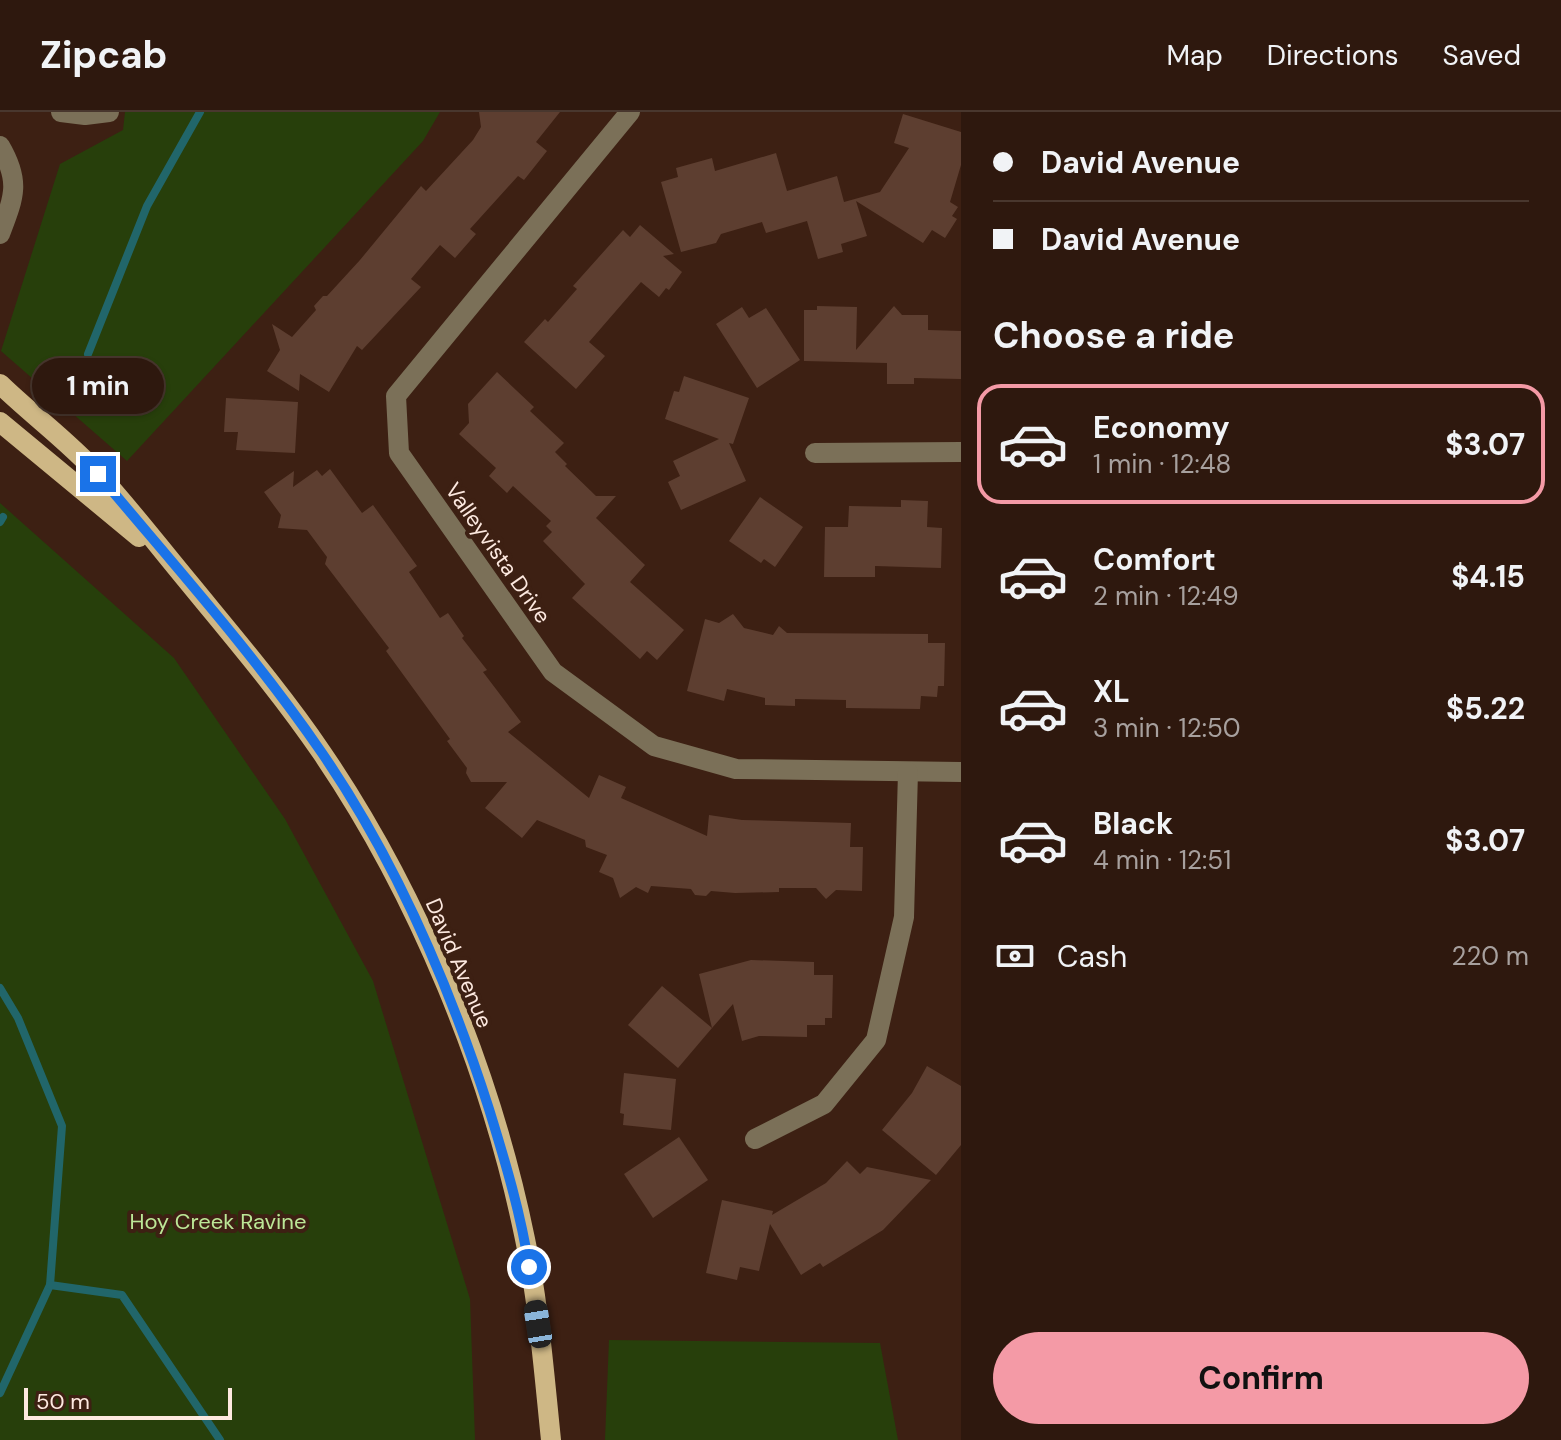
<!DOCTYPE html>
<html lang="en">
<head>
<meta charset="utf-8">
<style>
	:root { --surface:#2e180e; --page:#3a251c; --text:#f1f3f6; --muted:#a7a09e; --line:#49372e; --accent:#f49aa6 }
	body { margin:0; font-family:"DM Sans",sans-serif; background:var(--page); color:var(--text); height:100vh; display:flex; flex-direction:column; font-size:30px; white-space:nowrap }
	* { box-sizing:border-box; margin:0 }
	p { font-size:26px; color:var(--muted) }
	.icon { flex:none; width:44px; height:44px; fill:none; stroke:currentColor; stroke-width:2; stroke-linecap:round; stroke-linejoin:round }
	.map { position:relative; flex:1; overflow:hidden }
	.panel { display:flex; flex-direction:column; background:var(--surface); width:600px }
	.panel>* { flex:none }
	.top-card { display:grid; align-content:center; height:176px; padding:0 32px; background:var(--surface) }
	.scale { position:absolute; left:24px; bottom:20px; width:208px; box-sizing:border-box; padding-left:8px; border:4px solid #fde9e0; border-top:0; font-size:22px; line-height:28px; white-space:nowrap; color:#fde9e0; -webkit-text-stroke:6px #3d2013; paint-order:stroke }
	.end { position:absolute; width:36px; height:36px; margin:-18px; border:10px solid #1a73e8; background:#fff; box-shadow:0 0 0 4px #fff }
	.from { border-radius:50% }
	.bubble { position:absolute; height:56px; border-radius:28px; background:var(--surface); box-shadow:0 2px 6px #0004,0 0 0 2px var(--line); font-size:26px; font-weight:700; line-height:56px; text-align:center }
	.car { position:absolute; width:24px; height:48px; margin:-24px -12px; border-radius:10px; box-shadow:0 0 6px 2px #0007; background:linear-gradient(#222 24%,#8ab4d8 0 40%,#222 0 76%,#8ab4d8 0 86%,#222 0) }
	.top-card b { display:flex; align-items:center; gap:28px; height:76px; font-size:30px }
	.top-card b+b { border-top:2px solid var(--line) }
	.top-card i { width:20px; height:20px; background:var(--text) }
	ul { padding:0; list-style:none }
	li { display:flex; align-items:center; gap:24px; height:120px; margin:0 16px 12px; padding:0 16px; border:4px solid transparent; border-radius:24px }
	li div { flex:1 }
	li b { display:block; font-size:30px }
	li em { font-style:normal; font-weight:700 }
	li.selected { border-color:var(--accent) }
	li>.icon { width:72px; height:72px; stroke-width:1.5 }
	h2 { padding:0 32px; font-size:36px; line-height:96px }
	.pay { display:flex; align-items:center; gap:20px; height:88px; padding:0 32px; font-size:30px }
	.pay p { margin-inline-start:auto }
	.button { display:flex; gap:16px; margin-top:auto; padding:16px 32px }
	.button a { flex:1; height:92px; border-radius:48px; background:var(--accent); color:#111; font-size:32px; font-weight:700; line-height:92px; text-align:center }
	header { display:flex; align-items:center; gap:48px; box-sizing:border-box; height:112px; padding:0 40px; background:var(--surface); border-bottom:2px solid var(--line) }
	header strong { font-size:38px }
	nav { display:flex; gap:44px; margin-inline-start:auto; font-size:28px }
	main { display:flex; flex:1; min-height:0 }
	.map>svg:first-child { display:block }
</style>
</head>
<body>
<header>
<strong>Zipcab</strong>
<nav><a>Map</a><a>Directions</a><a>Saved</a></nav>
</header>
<main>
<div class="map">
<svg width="961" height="1328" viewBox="0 0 961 1328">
	<rect width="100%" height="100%" fill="#3d2013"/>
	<g fill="#273f0b">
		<polygon points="125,0 440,0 423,29 127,349 1,239 60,52 123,18"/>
		<polygon points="0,391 174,546 285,707 373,869 470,1187 475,1328 0,1328"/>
		<polygon points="609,1228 880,1231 898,1328 605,1328"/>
	</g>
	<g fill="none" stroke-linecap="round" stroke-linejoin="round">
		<g stroke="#21666a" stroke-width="8">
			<polyline points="88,242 147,94 200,0"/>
			<polyline points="0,410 3,405"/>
			<polyline points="0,876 18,906 62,1014 50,1173 0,1281"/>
			<polyline points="50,1173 122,1183 220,1328"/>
		</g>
	</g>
	<g fill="#5d3e30">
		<polygon points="479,0 560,0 536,30 547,39 524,68 518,64 470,117 476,122 455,146 440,133 411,167 421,175 362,238 357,234 329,280 300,262 299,279 267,259 280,238 272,212 292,225 316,198 314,194 323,184 327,184 360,148 421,74 426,79 473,28 481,15"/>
		<polygon points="903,2 961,20 961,53 950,90 958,95 952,104 957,107 945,126 932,118 923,131 856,89 867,124 841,132 843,140 818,147 807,109 766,121 762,110 721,122 716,131 681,140 661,70 678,65 676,56 712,46 715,59 776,41 787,79 837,64 844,90 880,80 909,36 894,31"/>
		<polygon points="640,113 674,142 663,144 682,160 669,178 666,176 659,185 641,170 589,230 605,244 576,277 524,230 545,207 548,210 577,177 573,174 623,118 630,125"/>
		<polygon points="817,194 857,195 856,238 894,194 902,203 928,203 928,218 961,219 961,267 914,266 914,272 887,272 887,251 804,249 804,198 817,198"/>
		<polygon points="742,195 749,206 766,196 800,248 757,276 716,212"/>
		<polygon points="497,260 534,295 530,299 564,331 555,340 567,352 565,354 596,384 616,384 596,406 645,453 630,470 684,518 657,548 647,539 640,547 572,486 585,472 543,429 552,420 546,414 551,409 513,374 507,381 489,364 496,356 459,322 469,311 468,292"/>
		<polygon points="684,264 749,286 733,332 729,331 746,369 681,398 668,370 680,364 673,349 719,327 665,307 674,279 679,280"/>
		<polygon points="226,286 298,290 295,341 236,338 238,320 224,320"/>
		<polygon points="330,357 362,401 373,393 417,454 409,460 440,506 448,501 464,524 462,526 487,558 483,560 521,610 508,620 589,686 599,663 626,675 621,686 707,724 709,703 742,708 851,711 850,735 863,735 862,779 836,778 826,787 816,776 779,776 779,780 735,781 711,779 706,784 695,783 691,777 651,774 648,781 636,775 620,786 613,766 599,760 607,743 586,735 585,728 537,708 522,726 485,696 507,670 471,670 466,661 467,656 447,629 450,627 386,539 389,536 325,452 327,445 307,418 278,416 281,403 264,380 294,359 293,375 317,358 322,364"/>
		<polygon points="760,385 803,415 775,455 764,447 761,451 729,429"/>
		<polygon points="901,388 928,389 927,415 942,416 941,456 875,454 875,465 824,465 825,415 848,415 849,394 901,395"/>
		<polygon points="733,502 744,516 773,523 779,514 787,521 928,522 928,531 945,531 944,574 938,574 937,585 921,584 920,597 846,596 846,588 795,587 795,594 765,593 765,586 727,577 724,589 687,579 705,507 719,511"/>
		<polygon points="751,848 814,850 814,863 833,863 832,906 825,906 825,913 807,913 807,925 759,924 742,929 733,892 712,916 699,862"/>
		<polygon points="662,874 712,916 678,956 628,913"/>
		<polygon points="927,954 961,974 961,1033 936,1063 882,1018 912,981"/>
		<polygon points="624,961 676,967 671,1018 623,1013 624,1002 620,1001"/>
		<polygon points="679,1025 708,1068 653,1106 624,1062"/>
		<polygon points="847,1049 860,1062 867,1055 931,1068 883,1118 823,1155 820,1151 801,1163 770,1112 759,1159 740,1155 737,1168 706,1161 722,1088 773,1099 772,1103 826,1071"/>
	</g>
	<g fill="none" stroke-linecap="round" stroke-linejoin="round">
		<g stroke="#7b7058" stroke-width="20">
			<polyline points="61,0 85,3 109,0"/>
			<polyline points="630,0 396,284 399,341 553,560 654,634 736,657 961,660"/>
			<path d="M0,34c21,36 14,51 0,88"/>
			<polyline points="815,341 961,340"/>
			<polyline points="755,1027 824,992 876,928 904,805 908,660"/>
		</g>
		<g stroke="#ceb785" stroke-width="20">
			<path d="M0,272c32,31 69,58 99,91 32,35 61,73 91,109 45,55 92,110 132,169 96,141 169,319 203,486 14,66 19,134 26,201"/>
			<polyline points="0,310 139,425"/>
		</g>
	</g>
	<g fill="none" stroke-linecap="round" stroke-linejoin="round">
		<path stroke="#1a73e8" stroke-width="10" d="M98,362c76,91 157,181 224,279 74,108 127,231 167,356 16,52 32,105 40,158"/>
	</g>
	<g text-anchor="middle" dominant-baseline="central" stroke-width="8" stroke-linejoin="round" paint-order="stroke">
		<g font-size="22" fill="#fde9e0" stroke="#3d2013">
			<text transform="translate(498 441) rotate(55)">Valleyvista Drive</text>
			<text transform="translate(459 851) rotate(67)">David Avenue</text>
		</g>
		<g font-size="22" fill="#bce797" stroke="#3d2013">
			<text x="218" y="1109">Hoy Creek Ravine</text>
		</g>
	</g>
</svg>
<div class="scale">50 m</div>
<i class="end from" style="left:529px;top:1155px"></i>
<i class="end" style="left:98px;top:362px"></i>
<div class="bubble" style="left:32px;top:246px;width:132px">1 min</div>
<i class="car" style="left:538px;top:1212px;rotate:351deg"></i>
</div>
<section class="panel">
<div class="top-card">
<b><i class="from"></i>David Avenue</b>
<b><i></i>David Avenue</b>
</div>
<h2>Choose a ride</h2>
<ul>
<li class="selected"><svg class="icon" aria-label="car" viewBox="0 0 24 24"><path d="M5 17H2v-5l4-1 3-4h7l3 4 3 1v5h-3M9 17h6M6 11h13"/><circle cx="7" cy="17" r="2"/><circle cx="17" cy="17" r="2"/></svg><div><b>Economy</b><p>1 min · 12:48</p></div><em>$3.07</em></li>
<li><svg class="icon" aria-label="car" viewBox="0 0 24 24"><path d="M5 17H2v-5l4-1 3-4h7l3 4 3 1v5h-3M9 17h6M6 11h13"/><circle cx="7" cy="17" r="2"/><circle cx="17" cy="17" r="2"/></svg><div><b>Comfort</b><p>2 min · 12:49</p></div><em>$4.15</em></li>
<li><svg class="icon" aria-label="car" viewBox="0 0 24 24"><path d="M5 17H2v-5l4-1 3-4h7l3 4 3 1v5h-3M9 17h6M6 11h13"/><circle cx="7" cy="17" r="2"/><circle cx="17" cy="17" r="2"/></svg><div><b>XL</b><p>3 min · 12:50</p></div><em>$5.22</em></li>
<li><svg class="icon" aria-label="car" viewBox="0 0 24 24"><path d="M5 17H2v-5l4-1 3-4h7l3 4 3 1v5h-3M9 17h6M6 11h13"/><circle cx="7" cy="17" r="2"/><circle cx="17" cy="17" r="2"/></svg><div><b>Black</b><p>4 min · 12:51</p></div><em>$3.07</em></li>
</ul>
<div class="pay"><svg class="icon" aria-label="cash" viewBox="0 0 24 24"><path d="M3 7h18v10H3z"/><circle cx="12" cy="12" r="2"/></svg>Cash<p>220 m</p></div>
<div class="button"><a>Confirm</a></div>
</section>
</main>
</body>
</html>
